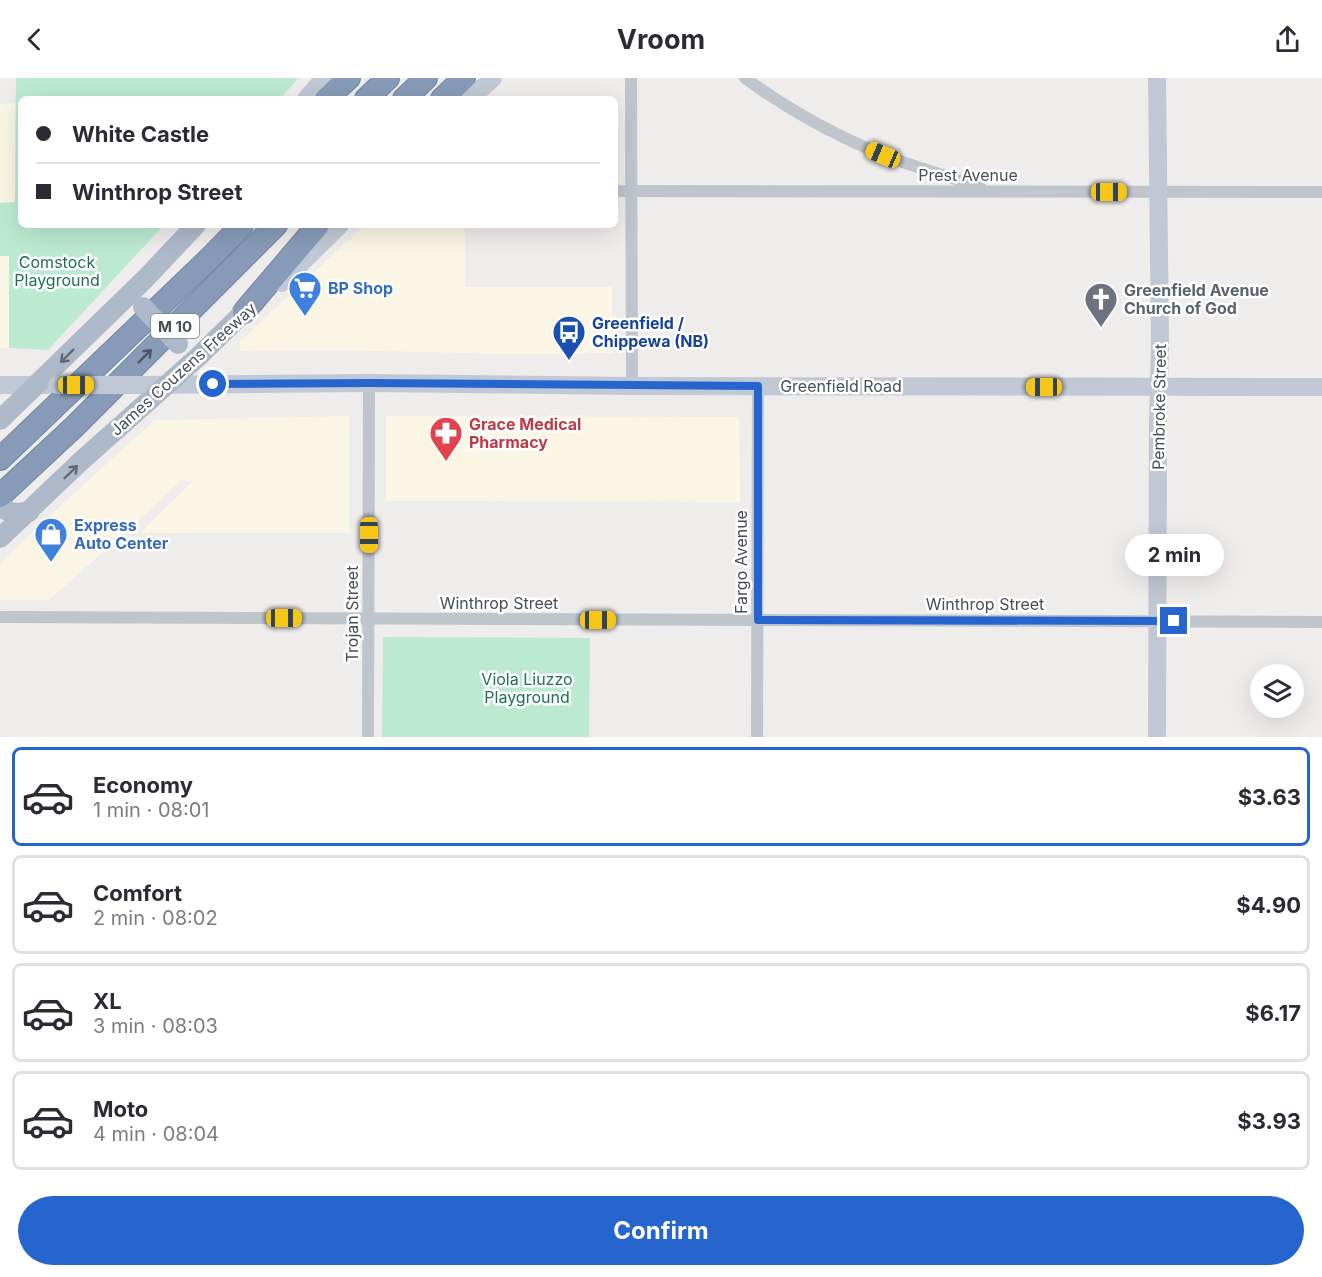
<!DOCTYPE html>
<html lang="en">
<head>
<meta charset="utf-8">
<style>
	:root { --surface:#fff; --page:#f7f7f7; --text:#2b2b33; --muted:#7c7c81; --line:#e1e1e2; --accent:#2665ce }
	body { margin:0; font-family:Inter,sans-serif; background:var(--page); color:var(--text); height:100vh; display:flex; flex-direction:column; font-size:22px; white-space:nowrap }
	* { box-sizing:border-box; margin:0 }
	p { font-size:20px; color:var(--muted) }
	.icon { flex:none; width:33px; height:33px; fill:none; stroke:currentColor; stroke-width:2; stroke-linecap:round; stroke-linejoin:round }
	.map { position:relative; height:659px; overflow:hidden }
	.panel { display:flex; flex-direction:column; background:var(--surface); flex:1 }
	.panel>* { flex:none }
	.top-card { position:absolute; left:18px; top:18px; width:600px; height:132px; border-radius:9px; box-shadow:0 6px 24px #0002; display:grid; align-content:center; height:132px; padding:0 18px; background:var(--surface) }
	.tools { position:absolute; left:1250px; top:586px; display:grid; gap:12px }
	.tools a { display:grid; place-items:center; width:54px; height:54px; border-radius:50%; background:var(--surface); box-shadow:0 6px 24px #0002; font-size:30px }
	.end { position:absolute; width:27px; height:27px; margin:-14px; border:8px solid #2665ce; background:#fff; box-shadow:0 0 0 3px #fff }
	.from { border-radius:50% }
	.bubble { position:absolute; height:42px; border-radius:21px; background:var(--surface); box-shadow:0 6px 24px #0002; font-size:20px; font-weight:700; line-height:42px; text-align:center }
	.car { position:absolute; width:18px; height:36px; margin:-18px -9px; border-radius:8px; box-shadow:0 0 4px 2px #0007; background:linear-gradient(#f5c518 24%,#345 0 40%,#f5c518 0 76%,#345 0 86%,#f5c518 0) }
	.top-card b { display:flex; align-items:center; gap:21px; height:57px; font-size:22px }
	.top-card b+b { border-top:2px solid var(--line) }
	.top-card i { width:15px; height:15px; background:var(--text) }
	ul { padding:10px 0 0; list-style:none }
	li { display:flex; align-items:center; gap:18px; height:99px; margin:0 12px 9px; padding:0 6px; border:3px solid var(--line); border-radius:9px }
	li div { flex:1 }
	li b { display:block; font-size:22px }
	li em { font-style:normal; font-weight:700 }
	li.selected { border-color:var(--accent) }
	li>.icon { width:54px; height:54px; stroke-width:1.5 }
	.action { display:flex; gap:12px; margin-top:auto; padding:12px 18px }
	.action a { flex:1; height:69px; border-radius:36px; background:var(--accent); color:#fff; font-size:24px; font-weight:700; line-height:69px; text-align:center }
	header { display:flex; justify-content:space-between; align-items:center; height:78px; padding:0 18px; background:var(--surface); font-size:27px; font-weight:700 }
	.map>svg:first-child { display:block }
</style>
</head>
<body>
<header><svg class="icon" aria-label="back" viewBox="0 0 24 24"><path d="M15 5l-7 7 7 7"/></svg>Vroom<svg class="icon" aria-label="share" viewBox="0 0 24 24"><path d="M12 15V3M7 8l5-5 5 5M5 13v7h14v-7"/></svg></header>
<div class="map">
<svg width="1322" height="659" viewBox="0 0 1322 659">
	<rect width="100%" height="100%" fill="#efecec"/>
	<g fill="#faf5e5">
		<polygon points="15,25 15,125 0,125 0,26"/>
		<polygon points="365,147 465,147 465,209 612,209 613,275 513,276 330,272 241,273 239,264"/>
		<polygon points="0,178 10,178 9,270 0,270"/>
		<polygon points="349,338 349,455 140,455 193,403 181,402 150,432 49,522 0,522 0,486 43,444 155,342"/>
		<polygon points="386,338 739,339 740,424 386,423"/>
	</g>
	<g fill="#bcead1">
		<polygon points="16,0 298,0 280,21 21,21 21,147 164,147 48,272 9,270 9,178 0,178 0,125 15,124"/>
		<polygon points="383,559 590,560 589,659 382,659"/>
	</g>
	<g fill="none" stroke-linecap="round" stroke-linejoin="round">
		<defs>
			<g id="highway">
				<polyline points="326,21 349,0"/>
				<polyline points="366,21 388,0"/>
				<polyline points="404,21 426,0"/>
				<polyline points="442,21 464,0"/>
				<polyline points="244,234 318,147"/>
				<polyline points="0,381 209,181 242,147"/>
				<polyline points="0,418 74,349 276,147"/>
			</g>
		</defs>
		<use href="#highway" stroke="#7286a3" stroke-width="24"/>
		<g stroke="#bec5cd" stroke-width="12">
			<polyline points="631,0 632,308"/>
			<path d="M745,0c42,31 89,57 138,77 31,12 65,21 97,32"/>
			<polyline points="615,113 1322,114"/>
			<polyline points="0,539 1322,544"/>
			<polyline points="368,659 369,305"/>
			<polyline points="757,659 758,308"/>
		</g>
		<g stroke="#bfc8d4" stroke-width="18">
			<polyline points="1157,0 1160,266 1158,345 1157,659"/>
			<polyline points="306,21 324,0"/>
			<polyline points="470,21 493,0"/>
			<polyline points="281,205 340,147"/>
			<polyline points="0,307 47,307"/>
			<polyline points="140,307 369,305 632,308 1322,309"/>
		</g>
		<g stroke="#adb9c9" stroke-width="20">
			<polyline points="0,342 146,200 196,147"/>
			<polyline points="0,429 12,435 29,434"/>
			<polyline points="0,460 80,384 199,278 244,234"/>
		</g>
		<use href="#highway" stroke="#879bb8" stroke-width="22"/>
		<polyline stroke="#bfc8d4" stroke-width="18" points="57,307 140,307"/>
		<polyline stroke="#adb9c9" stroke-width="20" points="143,229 178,266"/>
	</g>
	<defs><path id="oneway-shaft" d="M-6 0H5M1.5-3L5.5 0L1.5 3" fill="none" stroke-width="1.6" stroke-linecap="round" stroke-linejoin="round" transform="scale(1.5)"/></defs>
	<g stroke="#606974">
		<use href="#oneway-shaft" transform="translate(67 278) rotate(135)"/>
		<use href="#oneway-shaft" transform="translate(71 394) rotate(-44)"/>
	</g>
	<use stroke="#4c5662" href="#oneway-shaft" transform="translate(145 278) rotate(-45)"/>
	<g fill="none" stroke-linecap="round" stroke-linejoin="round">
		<polyline stroke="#2665ce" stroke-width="8" points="213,306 369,305 758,308 758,542 1174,543"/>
	</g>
	<defs>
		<symbol id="supermarket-pin" viewBox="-11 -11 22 30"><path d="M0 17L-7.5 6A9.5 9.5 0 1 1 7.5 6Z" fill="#3f7fe0" stroke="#fff"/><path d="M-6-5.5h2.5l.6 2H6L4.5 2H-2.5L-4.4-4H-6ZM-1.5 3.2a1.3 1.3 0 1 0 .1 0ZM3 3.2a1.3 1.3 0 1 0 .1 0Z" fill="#fff"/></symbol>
		<symbol id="church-pin" viewBox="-11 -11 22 30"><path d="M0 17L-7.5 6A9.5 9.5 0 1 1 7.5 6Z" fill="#6b7280" stroke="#fff"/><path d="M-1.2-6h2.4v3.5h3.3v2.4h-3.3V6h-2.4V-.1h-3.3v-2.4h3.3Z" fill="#fff"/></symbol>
		<symbol id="bus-pin" viewBox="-11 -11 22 30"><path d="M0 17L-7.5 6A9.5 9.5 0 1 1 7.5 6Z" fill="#1a4fb4" stroke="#fff"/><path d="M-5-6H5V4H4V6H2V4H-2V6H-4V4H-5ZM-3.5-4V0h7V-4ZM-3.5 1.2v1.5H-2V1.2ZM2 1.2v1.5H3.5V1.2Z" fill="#fff"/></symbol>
		<symbol id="pharmacy-pin" viewBox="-11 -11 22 30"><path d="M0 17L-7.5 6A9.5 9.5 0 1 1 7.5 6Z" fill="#e0444e" stroke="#fff"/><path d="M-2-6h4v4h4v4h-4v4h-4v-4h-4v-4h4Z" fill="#fff"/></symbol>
		<symbol id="shop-pin" viewBox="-11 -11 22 30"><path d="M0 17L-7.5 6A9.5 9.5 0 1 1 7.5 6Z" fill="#3f7fe0" stroke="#fff"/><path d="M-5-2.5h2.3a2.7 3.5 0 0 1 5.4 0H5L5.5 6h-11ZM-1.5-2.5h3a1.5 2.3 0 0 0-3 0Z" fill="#fff"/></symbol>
	</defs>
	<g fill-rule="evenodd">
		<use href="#supermarket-pin" x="286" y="191" width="38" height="52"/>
		<use href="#church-pin" x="1082" y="202" width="38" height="52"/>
		<use href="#bus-pin" x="550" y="235" width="38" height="52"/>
		<use href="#pharmacy-pin" x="427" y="336" width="38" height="52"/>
		<use href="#shop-pin" x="32" y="437" width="38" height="52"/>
	</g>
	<g text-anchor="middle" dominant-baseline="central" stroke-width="5" stroke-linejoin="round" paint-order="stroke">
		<rect fill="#fff" stroke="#7e838a" stroke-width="1.5" x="151" y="236" width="48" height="24" rx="4.5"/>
		<g font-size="15" font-weight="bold" fill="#464e58">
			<text x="175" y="248">M 10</text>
		</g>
		<g font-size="16" fill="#464e58" stroke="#fff">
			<text x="968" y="97">Prest Avenue</text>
			<text transform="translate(183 291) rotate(-42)">James Couzens Freeway</text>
			<text x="841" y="308">Greenfield Road</text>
			<text transform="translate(1159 329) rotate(-89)">Pembroke Street</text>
			<text transform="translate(741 484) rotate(-90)">Fargo Avenue</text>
			<text x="499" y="525">Winthrop Street</text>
			<text x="985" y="526">Winthrop Street</text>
			<text transform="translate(352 536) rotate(-90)">Trojan Street</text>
		</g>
		<g font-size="16" fill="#1d724d" stroke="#fff">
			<text x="57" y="184">Comstock<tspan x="57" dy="18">Playground</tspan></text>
			<text x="527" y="601">Viola Liuzzo<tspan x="527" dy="18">Playground</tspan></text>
		</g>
		<g font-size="16" font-weight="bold" fill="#366cbe" stroke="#fff" text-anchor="start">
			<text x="328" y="210">BP Shop</text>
			<text x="74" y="447">Express<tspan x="74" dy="18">Auto Center</tspan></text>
		</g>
		<g font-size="16" font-weight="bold" fill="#5b616d" stroke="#fff" text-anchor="start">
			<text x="1124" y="212">Greenfield Avenue<tspan x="1124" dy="18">Church of God</tspan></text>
		</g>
		<g font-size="16" font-weight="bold" fill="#164399" stroke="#fff" text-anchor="start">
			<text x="592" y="245">Greenfield /<tspan x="592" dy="18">Chippewa (NB)</tspan></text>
		</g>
		<g font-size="16" font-weight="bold" fill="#be3a42" stroke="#fff" text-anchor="start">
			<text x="469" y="346">Grace Medical<tspan x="469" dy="18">Pharmacy</tspan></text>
		</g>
	</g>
</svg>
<div class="tools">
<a><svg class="icon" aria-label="layers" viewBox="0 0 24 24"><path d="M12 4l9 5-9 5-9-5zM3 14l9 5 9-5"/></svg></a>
</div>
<i class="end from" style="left:213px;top:306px"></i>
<i class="end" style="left:1174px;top:543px"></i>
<div class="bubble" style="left:1125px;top:456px;width:99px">2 min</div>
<i class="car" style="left:883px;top:77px;rotate:293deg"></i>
<i class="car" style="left:1109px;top:114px;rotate:90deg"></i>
<i class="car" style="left:76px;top:307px;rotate:90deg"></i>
<i class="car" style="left:1044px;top:309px;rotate:270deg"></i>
<i class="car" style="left:369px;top:457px;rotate:180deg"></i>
<i class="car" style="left:284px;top:540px;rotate:90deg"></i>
<i class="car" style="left:598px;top:542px;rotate:90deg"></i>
<div class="top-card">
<b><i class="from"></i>White Castle</b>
<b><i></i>Winthrop Street</b>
</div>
</div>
<section class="panel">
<ul>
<li class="selected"><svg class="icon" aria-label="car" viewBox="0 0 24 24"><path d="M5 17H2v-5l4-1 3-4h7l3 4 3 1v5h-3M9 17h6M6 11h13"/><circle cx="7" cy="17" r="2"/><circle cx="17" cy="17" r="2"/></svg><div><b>Economy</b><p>1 min · 08:01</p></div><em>$3.63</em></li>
<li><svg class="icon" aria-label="car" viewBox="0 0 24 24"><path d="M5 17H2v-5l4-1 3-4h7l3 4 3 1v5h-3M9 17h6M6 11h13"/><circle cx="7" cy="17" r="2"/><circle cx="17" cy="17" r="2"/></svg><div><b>Comfort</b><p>2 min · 08:02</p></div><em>$4.90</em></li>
<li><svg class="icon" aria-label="car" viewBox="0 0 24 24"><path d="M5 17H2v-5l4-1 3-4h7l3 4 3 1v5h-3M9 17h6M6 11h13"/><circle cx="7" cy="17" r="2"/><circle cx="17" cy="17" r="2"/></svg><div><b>XL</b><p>3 min · 08:03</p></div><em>$6.17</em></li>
<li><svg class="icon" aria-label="car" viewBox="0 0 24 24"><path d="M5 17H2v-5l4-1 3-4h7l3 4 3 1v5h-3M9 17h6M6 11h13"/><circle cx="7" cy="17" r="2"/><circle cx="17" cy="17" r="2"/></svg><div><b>Moto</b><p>4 min · 08:04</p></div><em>$3.93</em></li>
</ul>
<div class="action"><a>Confirm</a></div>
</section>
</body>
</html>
